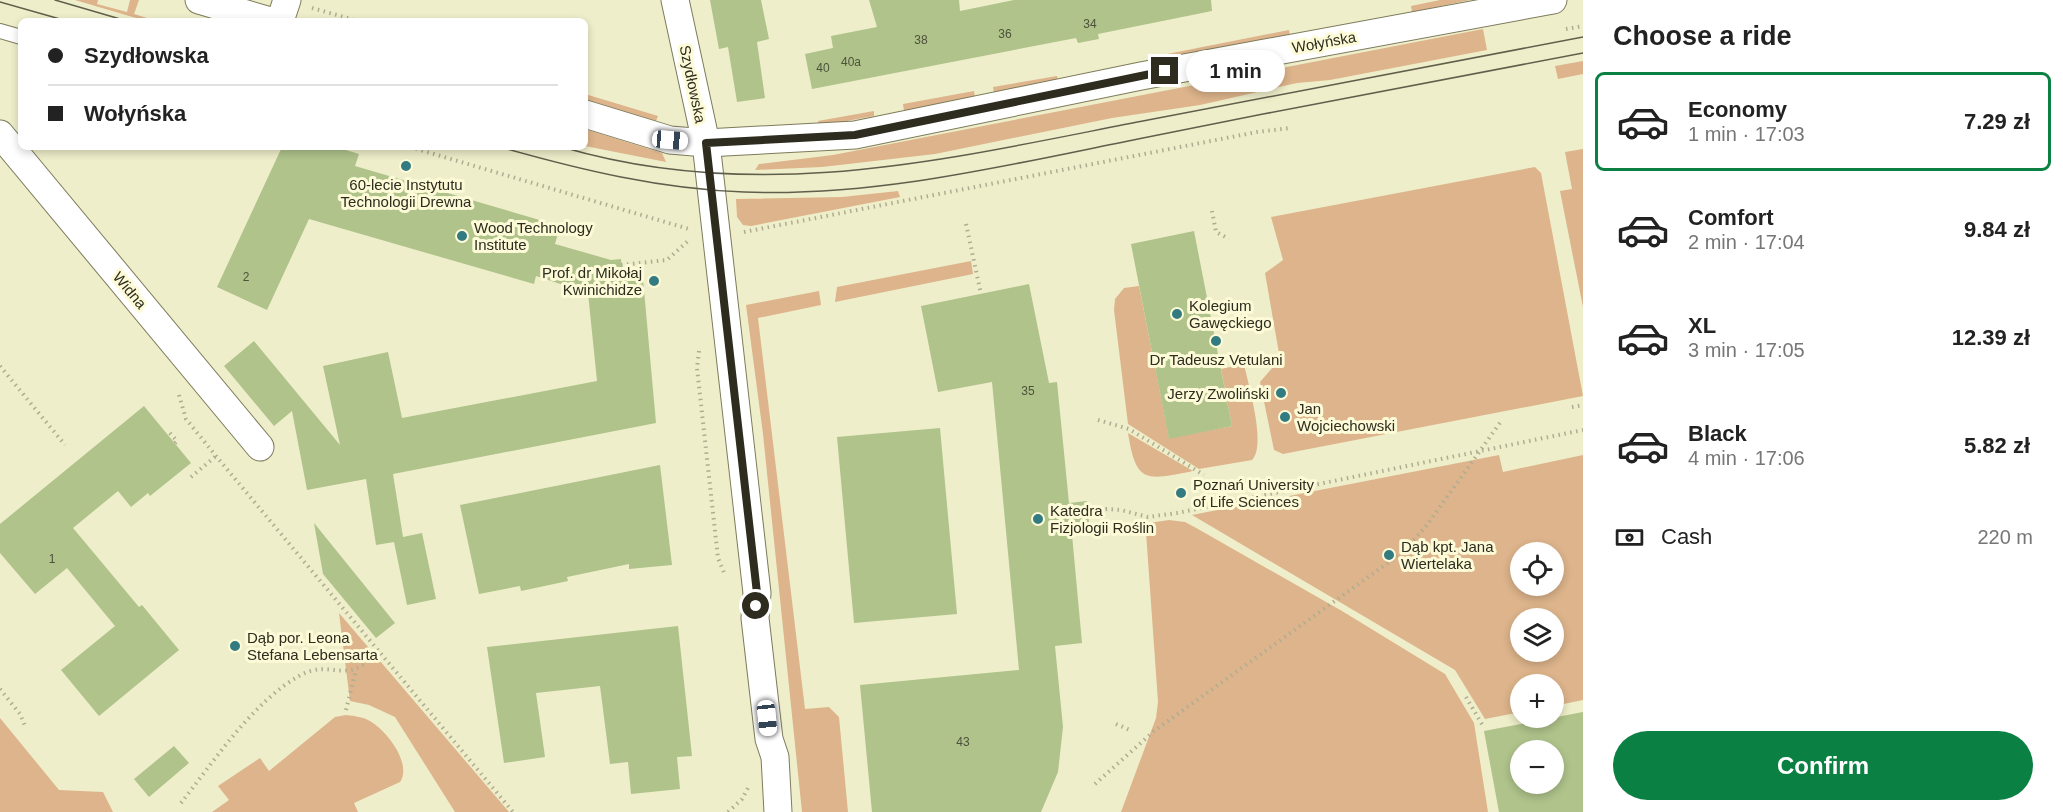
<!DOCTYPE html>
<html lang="en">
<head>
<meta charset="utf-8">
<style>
	:root { --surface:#fff; --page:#f2f2f2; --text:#222; --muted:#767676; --line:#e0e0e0; --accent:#0b8043 }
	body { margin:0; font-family:Helvetica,sans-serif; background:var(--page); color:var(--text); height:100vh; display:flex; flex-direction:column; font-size:22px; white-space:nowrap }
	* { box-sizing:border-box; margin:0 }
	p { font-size:20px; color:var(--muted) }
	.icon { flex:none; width:33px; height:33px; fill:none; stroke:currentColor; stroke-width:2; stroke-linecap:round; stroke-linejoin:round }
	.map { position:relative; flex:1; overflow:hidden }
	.side { display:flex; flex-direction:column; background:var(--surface); width:480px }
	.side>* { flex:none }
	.top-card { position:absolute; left:18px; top:18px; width:570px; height:132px; border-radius:9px; box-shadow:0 3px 9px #0003; display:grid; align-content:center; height:132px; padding:0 30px; background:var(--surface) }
	.fabs { position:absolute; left:1510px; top:542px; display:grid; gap:12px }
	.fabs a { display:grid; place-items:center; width:54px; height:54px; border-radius:50%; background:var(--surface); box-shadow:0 3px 9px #0003; font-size:30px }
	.end { position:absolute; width:27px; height:27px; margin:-14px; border:8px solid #2d2c1f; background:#fff; box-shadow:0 0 0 3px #fff }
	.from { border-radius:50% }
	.bubble { position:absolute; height:42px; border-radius:21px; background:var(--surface); box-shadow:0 3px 9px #0003; font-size:20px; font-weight:600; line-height:42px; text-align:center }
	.car { position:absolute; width:18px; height:36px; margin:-18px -9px; border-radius:8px; box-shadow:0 0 4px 2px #0007; background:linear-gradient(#fff 24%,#345 0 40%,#fff 0 76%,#345 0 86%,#fff 0) }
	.top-card b { display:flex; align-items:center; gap:21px; height:57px; font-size:22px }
	.top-card b+b { border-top:2px solid var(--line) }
	.top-card i { width:15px; height:15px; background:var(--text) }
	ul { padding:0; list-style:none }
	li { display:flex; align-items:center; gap:18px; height:99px; margin:0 12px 9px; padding:0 18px; border:3px solid transparent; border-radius:9px }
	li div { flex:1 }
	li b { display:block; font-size:22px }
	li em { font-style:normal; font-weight:600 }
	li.active { border-color:var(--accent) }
	li>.icon { width:54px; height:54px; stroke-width:1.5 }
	h2 { padding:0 30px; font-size:27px; line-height:72px }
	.pay { display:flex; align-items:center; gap:15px; height:66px; padding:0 30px; font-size:22px }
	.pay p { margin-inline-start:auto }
	.button { display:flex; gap:12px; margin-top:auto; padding:12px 30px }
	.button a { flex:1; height:69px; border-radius:36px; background:var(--accent); color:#fff; font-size:24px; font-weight:600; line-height:69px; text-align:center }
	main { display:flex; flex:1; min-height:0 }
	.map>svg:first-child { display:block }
</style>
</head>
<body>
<main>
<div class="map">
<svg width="1583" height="812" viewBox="0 0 1583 812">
	<rect width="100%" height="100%" fill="#efeeca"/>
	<g fill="#ddb48b" fill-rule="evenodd">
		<polygon points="75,0 98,0 97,4 127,12 130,0 139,0 134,14 157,21 146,21"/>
		<polygon points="1440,0 1470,0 1412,12 1411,6"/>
		<polygon points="1483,29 1487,50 1330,80 1297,83 1200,105 1112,118 935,154 822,167 755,170 759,164 833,155"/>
		<polygon points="1289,30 1290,36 1158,62 1157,56"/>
		<polygon points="1583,61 1583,74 1558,79 1555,66"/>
		<polygon points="1057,76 1058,82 994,94 993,87"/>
		<polygon points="974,91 975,98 904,111 903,104"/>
		<polygon points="585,94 658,116 656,121 585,100"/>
		<polygon points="874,111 874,116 819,126 818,121"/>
		<polygon points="585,129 662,153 666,162 585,146"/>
		<polygon points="1583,149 1583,307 1560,191 1572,189 1565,152"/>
		<polygon points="1535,167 1541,173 1583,396 1283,454 1274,450 1260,382 1280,359 1265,273 1283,260 1271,217"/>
		<polygon points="898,191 900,197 751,226 743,225 737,217 736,199 842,197"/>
		<polygon points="971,261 973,274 835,302 837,287"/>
		<path d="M1139,286l30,152 63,-12 -11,-57 23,-5c4,20 23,82 8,96l-53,9 -71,-45 -14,-114 1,-11 9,-11z"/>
		<polygon points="819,291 821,305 758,318 805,709 829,707 839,717 848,812 802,812 763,434 746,305"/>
		<path d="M1128,433l65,38c-46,9 -57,14 -65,-38z"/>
		<path d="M1499,455l4,17 80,-17v245l-29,6v-22h-33v28l-36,7 -30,-49 -263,-155zM1521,552h33v33h-33zM1521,618h33v33h-33z"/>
		<polygon points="1169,520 1185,522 1198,529 1342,611 1445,674 1474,723 1488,812 1121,812 1156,718 1158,702 1146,532 1149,523"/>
		<polygon points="339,613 509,812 455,812 395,717 369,705 350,701"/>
		<path d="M346,715c9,1 19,2 27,8 15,10 39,41 27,59l-46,21 4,9h-146l17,-12 -11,-14 42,-28 9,13 66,-54z"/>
		<polygon points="0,718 59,790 103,792 113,812 0,812"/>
	</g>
	<g fill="#afc38b" fill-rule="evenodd">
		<polygon points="710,0 761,0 769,39 757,42 765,98 737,102 728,47 719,49"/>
		<polygon points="869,0 959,0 960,11 1014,0 1211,0 1212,11 1098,34 1099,39 1078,43 1076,38 812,89 805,54 833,48 831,36 877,27"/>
		<polygon points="282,147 336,147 359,154 355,166 560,226 555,244 611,260 621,259 622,271 642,268 656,423 393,474 403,537 422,533 436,599 407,605 394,542 376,545 366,479 307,490 292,411 274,426 224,366 254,341 340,445 323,366 388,352 402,418 597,381 588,293 536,276 534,284 309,219 267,310 217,287"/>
		<polygon points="1194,231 1232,426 1169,439 1131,244"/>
		<polygon points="1029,284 1049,383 1057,382 1069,503 1087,501 1089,523 1071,524 1082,643 1055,646 1063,727 1058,772 1041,812 872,812 860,685 1019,670 992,382 938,392 921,306"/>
		<polygon points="144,406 191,463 150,496 148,493 131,507 118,491 73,528 139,607 142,605 179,650 99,716 61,670 115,626 67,568 35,594 0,553 0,524"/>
		<polygon points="940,428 957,614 854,623 837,437"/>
		<polygon points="660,465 672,565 629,569 629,564 567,577 568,581 521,591 520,586 479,594 460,505"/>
		<polygon points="314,523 395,623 376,638 323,574"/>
		<polygon points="678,626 692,756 677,757 680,789 631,794 628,762 610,764 600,686 536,693 545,757 504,763 487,647"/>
		<path d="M1583,712v100h-84l-15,-81zM1521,750h33v33h-33z"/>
		<polygon points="174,746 189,763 149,797 134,779"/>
	</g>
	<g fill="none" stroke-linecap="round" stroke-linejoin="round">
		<defs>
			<polyline id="service" points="0,31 21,37"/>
			<g id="minor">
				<polyline points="199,0 270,21"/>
				<polyline points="675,0 706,143 757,593 755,618 769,739 775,757 778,812"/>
				<polyline points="280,21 287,0"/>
				<polyline points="585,114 670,140 706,143 855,135 1141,76 1553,0"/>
				<polyline points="0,134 260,447"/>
			</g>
		</defs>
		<use href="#service" stroke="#7d7b5b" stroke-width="16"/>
		<use href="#minor" stroke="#7d7b5b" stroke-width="29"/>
		<g stroke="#aead91" stroke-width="4" stroke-dasharray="1.5 4.5" stroke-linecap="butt">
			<polyline points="312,8 358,21"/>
			<polyline points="1566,29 1583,26"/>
			<polyline points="410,147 689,229"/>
			<polyline points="1212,211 1216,232 1229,239"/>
			<polyline points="966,224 981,294"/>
			<polyline points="744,232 1257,132 1290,128"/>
			<polyline points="621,265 667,260 689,240"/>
			<polyline points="699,351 697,368 718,558 725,575"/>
			<polyline points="0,366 65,445"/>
			<polyline points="179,395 186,419 216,456 513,812"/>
			<polyline points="1572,407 1583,405"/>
			<polyline points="1098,420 1129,429 1204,475"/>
			<polyline points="170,433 177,441 175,443"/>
			<polyline points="191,477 216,456"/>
			<polyline points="1070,515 1107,509 1121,510 1148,517 1177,513 1583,430"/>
			<polyline points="0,689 20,714 25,726"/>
			<polyline points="1466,697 1483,726"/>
			<polyline points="346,710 356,670"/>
			<polyline points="1116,724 1130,730"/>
			<polyline points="1095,784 1154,731 1403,552 1427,525 1502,420"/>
			<path d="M181,803c33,-42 72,-101 118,-127 33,-19 46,12 79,-24"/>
			<polyline points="728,812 742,799 748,788"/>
		</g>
		<use href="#service" stroke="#fff" stroke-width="14"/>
		<use href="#minor" stroke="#fff" stroke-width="27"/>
		<g stroke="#605f4c" stroke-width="1.5">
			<polyline points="55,0 127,21"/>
			<polyline points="0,2 67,21"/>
			<path d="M500,147c81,23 160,42 244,45 133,5 264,-27 394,-53 148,-30 296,-58 445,-86"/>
			<path d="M562,147c200,59 389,11 586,-27 145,-29 290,-56 435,-83"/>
		</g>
	</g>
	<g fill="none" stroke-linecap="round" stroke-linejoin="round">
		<polyline stroke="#2d2c1f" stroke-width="8" points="756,606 757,593 706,143 855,135 1165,71"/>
	</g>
	<g fill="#327b80" stroke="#fdfbd7" stroke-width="2">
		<circle cx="406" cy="166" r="6"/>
		<circle cx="462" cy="236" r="6"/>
		<circle cx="654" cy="281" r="6"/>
		<circle cx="1177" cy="314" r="6"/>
		<circle cx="1216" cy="341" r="6"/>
		<circle cx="1281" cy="393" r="6"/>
		<circle cx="1285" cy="417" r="6"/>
		<circle cx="1181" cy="493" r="6"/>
		<circle cx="1038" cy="519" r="6"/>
		<circle cx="1389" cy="555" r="6"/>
		<circle cx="235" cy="646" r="6"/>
	</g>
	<g text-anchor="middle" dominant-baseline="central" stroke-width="6" stroke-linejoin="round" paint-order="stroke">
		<g font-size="12" fill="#4e523a">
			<text x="1090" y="24">34</text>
			<text x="1005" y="34">36</text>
			<text x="921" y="40">38</text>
			<text x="851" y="62">40a</text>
			<text x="823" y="68">40</text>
			<text x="246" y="277">2</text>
			<text x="1028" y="391">35</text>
			<text x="52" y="559">1</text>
			<text x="963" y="742">43</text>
		</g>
		<g font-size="15" fill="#2d2c1f" stroke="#fdfbd7">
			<text transform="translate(1324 42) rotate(-10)">Wołyńska</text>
			<text transform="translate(693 84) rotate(78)">Szydłowska</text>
			<text transform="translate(130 290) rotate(50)">Widna</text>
		</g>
		<g font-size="15" fill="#2d2c1f" stroke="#fdfbd7" text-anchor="start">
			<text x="406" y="184" text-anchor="middle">60-lecie Instytutu<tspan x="406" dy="17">Technologii Drewna</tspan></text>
			<text x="474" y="227">Wood Technology<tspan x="474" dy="17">Institute</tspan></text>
			<text x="642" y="272" text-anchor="end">Prof. dr Mikołaj<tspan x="642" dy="17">Kwinichidze</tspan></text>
			<text x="1189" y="305">Kolegium<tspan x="1189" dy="17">Gawęckiego</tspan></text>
			<text x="1216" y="359" text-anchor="middle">Dr Tadeusz Vetulani</text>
			<text x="1269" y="393" text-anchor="end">Jerzy Zwoliński</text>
			<text x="1297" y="408">Jan<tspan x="1297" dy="17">Wojciechowski</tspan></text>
			<text x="1193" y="484">Poznań University<tspan x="1193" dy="17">of Life Sciences</tspan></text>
			<text x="1050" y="510">Katedra<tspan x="1050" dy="17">Fizjologii Roślin</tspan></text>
			<text x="1401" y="546">Dąb kpt. Jana<tspan x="1401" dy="17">Wiertelaka</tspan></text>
			<text x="247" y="637">Dąb por. Leona<tspan x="247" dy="17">Stefana Lebensarta</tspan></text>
		</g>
	</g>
</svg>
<div class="fabs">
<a><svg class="icon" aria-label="locate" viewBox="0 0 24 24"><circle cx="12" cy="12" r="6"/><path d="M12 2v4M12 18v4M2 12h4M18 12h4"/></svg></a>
<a><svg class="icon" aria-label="layers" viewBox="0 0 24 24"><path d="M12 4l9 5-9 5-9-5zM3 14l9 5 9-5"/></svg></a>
<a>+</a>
<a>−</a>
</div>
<i class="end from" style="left:756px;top:606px"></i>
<i class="end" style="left:1165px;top:71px"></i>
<div class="bubble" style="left:1186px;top:50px;width:99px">1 min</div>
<i class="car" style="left:670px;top:140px;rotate:95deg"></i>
<i class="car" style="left:767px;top:718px;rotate:174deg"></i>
<div class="top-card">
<b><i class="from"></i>Szydłowska</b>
<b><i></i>Wołyńska</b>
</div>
</div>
<section class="side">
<h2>Choose a ride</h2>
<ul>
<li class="active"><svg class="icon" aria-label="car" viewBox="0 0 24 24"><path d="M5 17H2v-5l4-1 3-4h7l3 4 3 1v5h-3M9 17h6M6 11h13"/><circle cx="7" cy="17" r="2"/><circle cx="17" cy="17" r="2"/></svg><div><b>Economy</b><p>1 min · 17:03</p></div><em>7.29 zł</em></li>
<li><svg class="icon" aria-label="car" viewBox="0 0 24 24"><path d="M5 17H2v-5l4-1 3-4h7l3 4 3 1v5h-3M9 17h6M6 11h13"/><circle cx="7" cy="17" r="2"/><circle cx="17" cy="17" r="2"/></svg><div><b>Comfort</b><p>2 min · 17:04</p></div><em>9.84 zł</em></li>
<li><svg class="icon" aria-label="car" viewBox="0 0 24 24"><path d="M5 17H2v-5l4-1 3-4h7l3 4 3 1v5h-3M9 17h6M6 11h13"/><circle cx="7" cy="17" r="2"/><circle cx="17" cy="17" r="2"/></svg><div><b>XL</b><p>3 min · 17:05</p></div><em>12.39 zł</em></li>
<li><svg class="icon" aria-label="car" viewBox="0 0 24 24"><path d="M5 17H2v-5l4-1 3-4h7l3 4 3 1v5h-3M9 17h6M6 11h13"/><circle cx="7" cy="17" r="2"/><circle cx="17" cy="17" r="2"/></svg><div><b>Black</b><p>4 min · 17:06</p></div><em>5.82 zł</em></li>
</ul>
<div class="pay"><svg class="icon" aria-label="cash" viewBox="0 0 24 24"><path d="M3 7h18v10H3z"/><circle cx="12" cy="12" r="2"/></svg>Cash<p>220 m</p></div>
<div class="button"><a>Confirm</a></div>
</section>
</main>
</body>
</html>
